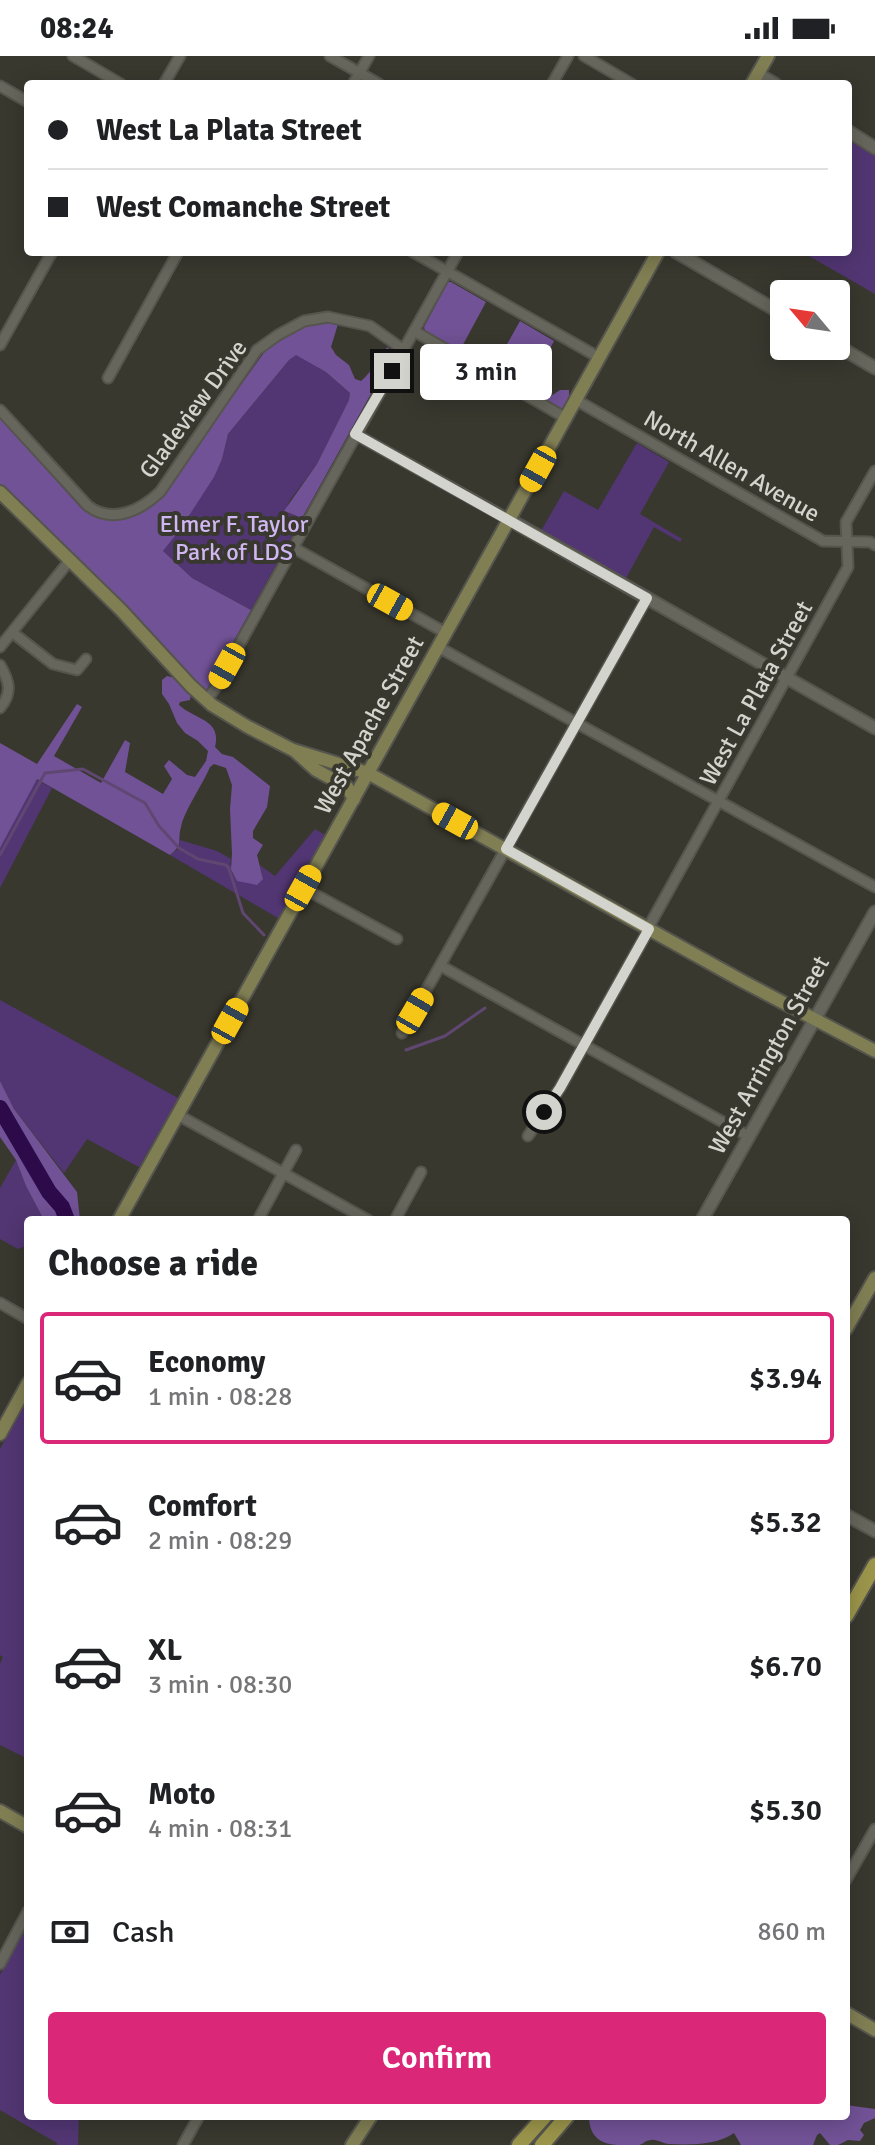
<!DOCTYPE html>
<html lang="en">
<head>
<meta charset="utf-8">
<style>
	:root { --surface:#fff; --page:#f2f2f2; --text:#202124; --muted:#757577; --line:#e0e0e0; --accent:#db2777 }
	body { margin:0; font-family:Signika,sans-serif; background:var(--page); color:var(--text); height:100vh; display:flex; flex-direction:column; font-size:30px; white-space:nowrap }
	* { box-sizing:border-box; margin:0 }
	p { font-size:26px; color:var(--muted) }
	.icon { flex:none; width:44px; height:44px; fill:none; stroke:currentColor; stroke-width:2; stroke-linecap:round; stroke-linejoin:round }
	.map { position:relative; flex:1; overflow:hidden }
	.sheet { position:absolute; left:24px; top:1160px; width:826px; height:904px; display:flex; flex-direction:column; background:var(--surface); border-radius:8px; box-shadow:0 4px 20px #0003 }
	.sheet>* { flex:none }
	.banner { position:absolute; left:24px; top:24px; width:828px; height:176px; border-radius:8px; box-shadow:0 4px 20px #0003; display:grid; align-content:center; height:176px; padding:0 24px; background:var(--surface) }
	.needle { width:52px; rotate:299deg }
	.fabs { position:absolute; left:770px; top:224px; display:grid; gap:16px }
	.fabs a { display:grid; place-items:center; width:80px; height:80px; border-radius:8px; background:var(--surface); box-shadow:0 4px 20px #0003; font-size:40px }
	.end { position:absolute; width:36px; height:36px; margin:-18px; border:10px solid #d4d4ce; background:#111; box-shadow:0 0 0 4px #111 }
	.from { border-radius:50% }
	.bubble { position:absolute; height:56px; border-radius:8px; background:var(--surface); box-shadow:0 4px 20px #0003; font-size:26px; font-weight:600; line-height:56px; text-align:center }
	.car { position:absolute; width:24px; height:48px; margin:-24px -12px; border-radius:10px; box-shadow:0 0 6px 2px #0007; background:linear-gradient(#f5c518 24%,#345 0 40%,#f5c518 0 76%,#345 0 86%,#f5c518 0) }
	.banner b { display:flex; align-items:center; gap:28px; height:76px; font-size:30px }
	.banner b+b { border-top:2px solid var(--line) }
	.banner i { width:20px; height:20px; background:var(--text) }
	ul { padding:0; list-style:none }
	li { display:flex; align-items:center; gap:24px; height:132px; margin:0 16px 12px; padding:0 8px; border:4px solid transparent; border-radius:8px }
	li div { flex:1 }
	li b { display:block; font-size:30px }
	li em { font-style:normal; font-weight:600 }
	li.on { border-color:var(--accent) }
	li>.icon { width:72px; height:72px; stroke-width:1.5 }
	h2 { padding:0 24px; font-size:36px; line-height:96px }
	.pay { display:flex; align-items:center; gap:20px; height:88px; padding:0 24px; font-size:30px }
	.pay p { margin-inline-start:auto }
	.button { display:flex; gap:16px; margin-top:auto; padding:16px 24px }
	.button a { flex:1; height:92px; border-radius:8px; background:var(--accent); color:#fff; font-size:32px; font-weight:600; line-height:92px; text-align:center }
	.status { display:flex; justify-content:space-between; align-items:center; height:56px; padding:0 40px; background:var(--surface); direction:ltr }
	.status svg { height:22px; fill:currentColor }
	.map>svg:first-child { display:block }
</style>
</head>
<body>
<div class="status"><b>08:24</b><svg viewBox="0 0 49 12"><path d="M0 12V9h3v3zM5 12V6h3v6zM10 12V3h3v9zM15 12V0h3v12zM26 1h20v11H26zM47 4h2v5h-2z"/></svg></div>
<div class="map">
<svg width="875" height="2089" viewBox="0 0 875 2089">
	<rect width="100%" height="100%" fill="#38382f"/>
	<g fill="#523673">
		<polygon points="848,82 875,99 875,238 809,200 805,196 848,196"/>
		<polygon points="296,298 326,316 350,337 349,344 317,408 290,444 285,456 302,462 251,554 192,522 163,495 179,475 222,403 228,378 289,304"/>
		<polygon points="637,387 669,406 640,458 682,483 680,486 654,471 625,524 541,475 564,435 598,454"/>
		<polygon points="36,723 52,732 0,832 0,792"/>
		<polygon points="315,773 325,779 278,862 170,799 178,793 180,784 217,795 231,803 230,809 263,823 260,809 275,820"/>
		<polygon points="0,944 178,1042 139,1111 87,1083 64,1117 14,1053 0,1025"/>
		<polygon points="16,1104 26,1130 44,1164 28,1164 28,1189 18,1193 0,1183 0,1132"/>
		<polygon points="28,1343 28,1703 0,1689 0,1608 3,1601 0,1599 0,1393"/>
		<polygon points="28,1865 28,2060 79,2060 78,2089 57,2089 57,2087 0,2054 0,1919"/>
	</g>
	<g fill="#715296">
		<polygon points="448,226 451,226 486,246 459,296 426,277 424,271"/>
		<polygon points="520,265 554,285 534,322 544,336 551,340 560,334 569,334 569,340 562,354 492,315"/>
		<path d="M327,266l11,2 -7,23 5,8 13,10 6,14 6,2c12,-9 15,-25 27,-34l3,7h2l-91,164 -18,-7 33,-47 32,-64 1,-7 -24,-21 -30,-17 -7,5 -61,74 -6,25 -8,18 -35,54 -16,20 29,27 59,32 -44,79 -4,1 -203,-205v-67l81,90 16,9 20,3 17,-6 31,-23 103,-144c15,-14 38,-23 59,-25z"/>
		<path d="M167,620l8,2 16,16 -1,6 -10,2 -1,3c16,15 43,14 36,42l7,7 11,3 37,29 -3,21 -14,24v7l10,7 -6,10 6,24 -6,6 -20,-4 -6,-12 1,-15 -2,-45 2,-24 -6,-17 -12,-4 -4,3c-7,17 -26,44 -29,60 -4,14 3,17 -11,28l-133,-76 -37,69v-105l37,21 40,-60 5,3 -28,49 47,27 24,-43 5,3 -5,29 38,22 9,-15 -8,-13 5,-6 18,15 8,2 11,-16 2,-10 -10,-10 -13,-8 -8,-10 -8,-19 -7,-10v-14z"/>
		<polygon points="0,1025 14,1053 77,1136 80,1164 71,1164 68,1152 52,1137 7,1064 0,1049"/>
		<polygon points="0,1056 27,1102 42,1133 61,1158 61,1164 44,1164 26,1130 16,1104 0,1081"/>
		<path d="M846,2049l29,4v9l-11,5 -4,7 4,5 -4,6 -12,-1 -10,5h-8l-10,-12 -3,2 -4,10h-72l-7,-12c-17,12 -43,12 -65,11 -6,0 -12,-5 -18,-4 -8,1 -5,3 -12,5 -5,0 -13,0 -19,0 -20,0 -31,-9 -31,-29h257z"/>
	</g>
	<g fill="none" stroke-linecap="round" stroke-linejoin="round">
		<g stroke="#5f4772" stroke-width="3">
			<polyline points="0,799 45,717 83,713 145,747 159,770 179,792 198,803 226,809 229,813 243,857 264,879"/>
			<polyline points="406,994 445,980 485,952"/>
		</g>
		<polyline stroke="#2d0a4a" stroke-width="16" points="0,1052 49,1136 62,1151 67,1164"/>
		<defs>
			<g id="minor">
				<polyline points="73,0 121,28"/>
				<polyline points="330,0 379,28"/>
				<polyline points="584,0 632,28"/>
				<polyline points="164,28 180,0"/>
				<polyline points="353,28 369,0"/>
				<polyline points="552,28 568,0"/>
				<polyline points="0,30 28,46"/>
				<polyline points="413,196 600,302"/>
				<polyline points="414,275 566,362"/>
				<polyline points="0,289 52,196"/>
				<polyline points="108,322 178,196"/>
				<polyline points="576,344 823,485 870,486 875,489"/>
				<path d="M0,354l88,96c24,18 52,5 72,-14l97,-142 21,-15 26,-14 24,-4 42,9 34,24"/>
				<polyline points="355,378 510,464"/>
				<polyline points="292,491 446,577"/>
				<polyline points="13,577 53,608 77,614 86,603"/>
				<polyline points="0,591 70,504"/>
				<polyline points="438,591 875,831"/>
				<path d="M0,609c9,16 13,27 0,43"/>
				<polyline points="206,644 214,634 458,196"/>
				<polyline points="303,832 397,883"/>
				<polyline points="648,872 848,511 846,466 875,415"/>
				<polyline points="441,910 748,1080"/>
				<polyline points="402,977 647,542"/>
				<polyline points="178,1059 368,1164"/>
				<polyline points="528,1080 560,1032 649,873"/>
				<polyline points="258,1164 296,1094"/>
				<polyline points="395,1164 421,1116"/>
				<polyline points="0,1247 28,1263"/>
				<polyline points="846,1824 875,1773"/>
				<polyline points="0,1908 28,1855"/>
				<polyline points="183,2089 199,2060"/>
			</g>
			<g id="tertiary">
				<polyline points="758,18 775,28"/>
				<polyline points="848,75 875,92"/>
				<polyline points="676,196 784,259"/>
				<polyline points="836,289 875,312"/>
				<polyline points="510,464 875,672"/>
				<polyline points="702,1164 875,856"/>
				<polyline points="846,1459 875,1475"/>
			</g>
			<g id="secondary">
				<polyline points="752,28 768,0"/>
				<polyline points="0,436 121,554 191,630 212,649 248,671 293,694 368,717 744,926 875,995"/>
				<polyline points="296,696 316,714 347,731 354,743"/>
				<polyline points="119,1164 658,196"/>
				<polyline points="846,1273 875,1222"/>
				<polyline points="0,1378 28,1327"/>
				<polyline points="0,1755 28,1771"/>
				<polyline points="846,1957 875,1974"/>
				<polyline points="352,2089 371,2060"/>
			</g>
			<g id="primary">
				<polyline points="846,1560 875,1509"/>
				<polyline points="519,2089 545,2060"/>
				<polyline points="542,2089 567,2060"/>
			</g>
		</defs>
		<use href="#minor" stroke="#55554e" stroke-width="13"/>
		<use href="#tertiary" stroke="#55554e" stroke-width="15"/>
		<use href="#secondary" stroke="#55554e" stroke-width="16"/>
		<use href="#primary" stroke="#55554e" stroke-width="18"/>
		<use href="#minor" stroke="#66665c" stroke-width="9"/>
		<use href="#tertiary" stroke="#66665c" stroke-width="11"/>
		<use href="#secondary" stroke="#807e53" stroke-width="12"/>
		<use href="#primary" stroke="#9b954b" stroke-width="14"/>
	</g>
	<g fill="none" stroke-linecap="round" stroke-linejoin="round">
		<polyline stroke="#d4d4ce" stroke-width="10" points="392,315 355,378 647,542 506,793 649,873 560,1032 544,1056"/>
	</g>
	<g text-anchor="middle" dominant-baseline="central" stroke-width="8" stroke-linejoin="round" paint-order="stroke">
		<g font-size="24" fill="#d4d4ce" stroke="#38382f">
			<text transform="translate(193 353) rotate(-54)">Gladeview Drive</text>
			<text transform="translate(732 410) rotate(30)">North Allen Avenue</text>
			<text transform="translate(756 637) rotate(-61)">West La Plata Street</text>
			<text transform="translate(369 669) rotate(-61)">West Apache Street</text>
			<text transform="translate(769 999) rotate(-61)">West Arrington Street</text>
		</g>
		<g font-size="24" fill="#d0b7f1" stroke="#38382f">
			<text x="234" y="468">Elmer F. Taylor<tspan x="234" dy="28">Park of LDS</tspan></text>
		</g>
	</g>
</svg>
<div class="fabs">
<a><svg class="needle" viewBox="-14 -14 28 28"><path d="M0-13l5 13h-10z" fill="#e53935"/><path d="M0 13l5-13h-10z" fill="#757577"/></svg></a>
</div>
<i class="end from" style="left:544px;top:1056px"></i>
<i class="end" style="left:392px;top:315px"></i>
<div class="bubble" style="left:420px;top:288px;width:132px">3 min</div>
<i class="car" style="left:538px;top:413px;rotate:209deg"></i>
<i class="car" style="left:390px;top:546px;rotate:119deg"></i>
<i class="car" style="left:227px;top:610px;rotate:209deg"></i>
<i class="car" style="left:455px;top:765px;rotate:299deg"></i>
<i class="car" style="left:303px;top:832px;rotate:29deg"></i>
<i class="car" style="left:415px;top:955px;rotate:30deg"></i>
<i class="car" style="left:230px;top:965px;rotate:29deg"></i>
<div class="banner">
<b><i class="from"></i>West La Plata Street</b>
<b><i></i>West Comanche Street</b>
</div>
<section class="sheet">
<h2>Choose a ride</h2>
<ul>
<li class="on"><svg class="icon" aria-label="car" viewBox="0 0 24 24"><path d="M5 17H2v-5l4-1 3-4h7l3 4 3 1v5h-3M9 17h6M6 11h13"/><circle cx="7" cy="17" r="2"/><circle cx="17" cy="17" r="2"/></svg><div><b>Economy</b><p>1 min · 08:28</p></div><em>$3.94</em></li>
<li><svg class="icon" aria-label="car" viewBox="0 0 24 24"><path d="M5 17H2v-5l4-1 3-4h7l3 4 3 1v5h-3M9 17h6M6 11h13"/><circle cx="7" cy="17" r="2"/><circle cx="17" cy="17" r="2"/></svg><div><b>Comfort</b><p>2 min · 08:29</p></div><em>$5.32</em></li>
<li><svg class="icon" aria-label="car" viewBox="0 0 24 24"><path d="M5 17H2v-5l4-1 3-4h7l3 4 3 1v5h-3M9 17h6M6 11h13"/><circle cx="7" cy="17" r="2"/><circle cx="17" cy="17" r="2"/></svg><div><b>XL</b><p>3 min · 08:30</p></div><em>$6.70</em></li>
<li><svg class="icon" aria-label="car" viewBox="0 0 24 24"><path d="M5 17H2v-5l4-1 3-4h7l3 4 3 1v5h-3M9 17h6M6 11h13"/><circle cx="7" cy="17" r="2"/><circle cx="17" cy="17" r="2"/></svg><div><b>Moto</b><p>4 min · 08:31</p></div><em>$5.30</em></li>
</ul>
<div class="pay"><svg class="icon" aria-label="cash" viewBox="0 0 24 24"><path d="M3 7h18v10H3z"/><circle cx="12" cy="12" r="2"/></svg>Cash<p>860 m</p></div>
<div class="button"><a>Confirm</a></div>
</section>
</div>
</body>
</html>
